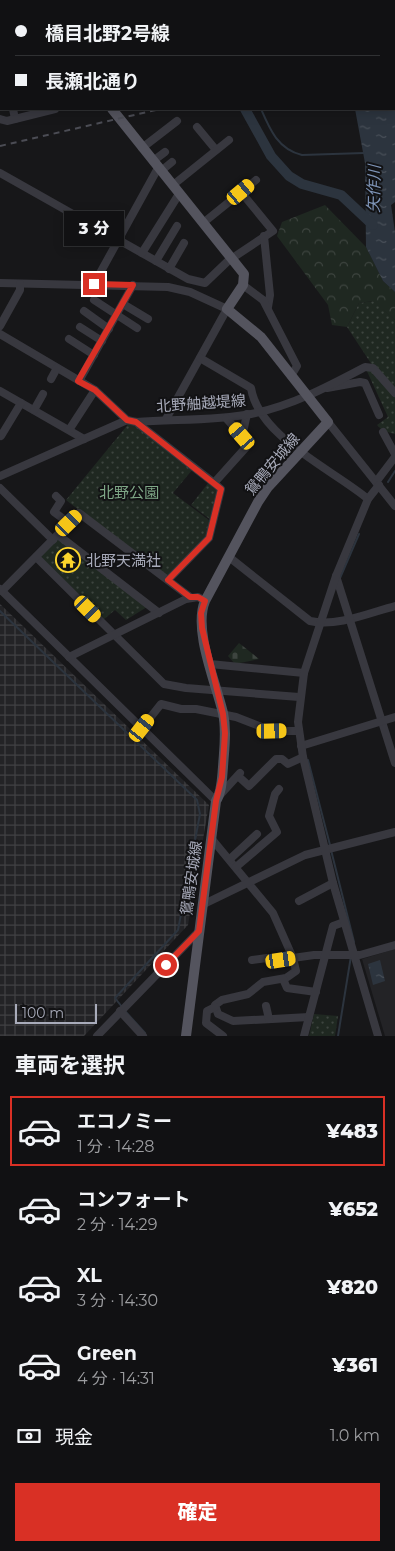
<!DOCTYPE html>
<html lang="ja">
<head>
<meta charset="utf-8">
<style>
	:root { --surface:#111113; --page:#1a1a1c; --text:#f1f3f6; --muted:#9c9da0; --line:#303133; --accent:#d93025 }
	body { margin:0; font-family:Montserrat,"Noto Sans JP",sans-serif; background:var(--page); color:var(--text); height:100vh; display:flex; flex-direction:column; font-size:19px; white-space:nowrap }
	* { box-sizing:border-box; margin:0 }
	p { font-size:16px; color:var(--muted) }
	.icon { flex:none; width:28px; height:28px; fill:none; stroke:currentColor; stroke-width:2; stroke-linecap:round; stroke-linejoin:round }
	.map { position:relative; height:1036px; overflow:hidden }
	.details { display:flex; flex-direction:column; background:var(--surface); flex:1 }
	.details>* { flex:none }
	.guide { position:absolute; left:0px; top:0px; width:395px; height:110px; box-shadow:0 2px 12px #0003,0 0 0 1px var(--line); display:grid; align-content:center; height:110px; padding:0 15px; background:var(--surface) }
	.scale { position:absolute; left:15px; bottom:12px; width:82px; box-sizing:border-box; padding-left:5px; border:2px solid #a8abba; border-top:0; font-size:14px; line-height:18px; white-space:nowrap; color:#a8abba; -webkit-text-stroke:4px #121214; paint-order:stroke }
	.end { position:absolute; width:22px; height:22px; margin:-11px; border:6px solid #d93025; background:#fff; box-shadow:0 0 0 2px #fff }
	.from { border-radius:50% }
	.bubble { position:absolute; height:35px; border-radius:0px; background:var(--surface); box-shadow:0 2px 12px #0003,0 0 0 1px var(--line); font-size:16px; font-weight:800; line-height:35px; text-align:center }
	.car { position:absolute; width:15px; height:30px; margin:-15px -8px; border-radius:6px; box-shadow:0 0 4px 1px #0007; background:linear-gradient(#f5c518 24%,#345 0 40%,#f5c518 0 76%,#345 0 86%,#f5c518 0) }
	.guide b { display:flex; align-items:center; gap:18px; height:48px; font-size:19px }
	.guide b+b { border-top:1px solid var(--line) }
	.guide i { width:12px; height:12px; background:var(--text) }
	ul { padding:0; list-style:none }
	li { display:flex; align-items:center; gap:15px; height:70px; margin:0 10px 8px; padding:0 5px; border:2px solid transparent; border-radius:0px }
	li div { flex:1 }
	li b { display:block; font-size:19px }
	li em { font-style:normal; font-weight:800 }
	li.selected { border-color:var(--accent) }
	li>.icon { width:45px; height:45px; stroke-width:1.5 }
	h2 { padding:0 15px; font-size:22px; line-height:60px }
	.pay { display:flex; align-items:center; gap:12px; height:55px; padding:0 15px; font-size:19px }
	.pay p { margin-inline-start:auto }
	.action { display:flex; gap:10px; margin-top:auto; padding:10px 15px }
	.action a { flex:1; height:58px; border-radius:0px; background:var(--accent); color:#fff; font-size:20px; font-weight:800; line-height:58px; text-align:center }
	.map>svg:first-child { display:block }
</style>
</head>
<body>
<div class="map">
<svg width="395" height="1036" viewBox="0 0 395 1036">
	<defs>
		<pattern id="industrial-grid" width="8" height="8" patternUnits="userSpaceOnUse" patternTransform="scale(1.25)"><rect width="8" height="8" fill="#232326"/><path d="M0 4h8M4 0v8" fill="none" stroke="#404043"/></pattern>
		<pattern id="grass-dots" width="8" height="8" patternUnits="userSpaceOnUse" patternTransform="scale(1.25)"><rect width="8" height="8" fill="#1f2821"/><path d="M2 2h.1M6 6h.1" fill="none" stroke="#3d443f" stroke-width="1.8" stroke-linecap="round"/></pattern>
		<pattern id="forest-crowns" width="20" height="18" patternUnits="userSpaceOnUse" patternTransform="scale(1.25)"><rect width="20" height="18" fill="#1f2821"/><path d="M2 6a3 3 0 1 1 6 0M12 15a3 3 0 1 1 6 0" fill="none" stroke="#3d443f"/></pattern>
		<pattern id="cemetery-stones" width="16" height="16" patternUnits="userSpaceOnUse" patternTransform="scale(1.25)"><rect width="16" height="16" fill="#1f2821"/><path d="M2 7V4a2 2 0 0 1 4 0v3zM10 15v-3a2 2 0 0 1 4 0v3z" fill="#3d443f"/></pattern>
		<pattern id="water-ripples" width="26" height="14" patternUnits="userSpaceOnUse" patternTransform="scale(1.25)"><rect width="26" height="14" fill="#2c343e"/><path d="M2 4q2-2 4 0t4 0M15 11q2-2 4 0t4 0" fill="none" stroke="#484f58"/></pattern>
	</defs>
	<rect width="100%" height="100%" fill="#171719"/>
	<polygon fill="#232326" points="395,949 395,1036 385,1036 362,959"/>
	<polygon fill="url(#industrial-grid)" points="0,604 209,805 188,925 84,1036 0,1036"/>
	<g fill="url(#grass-dots)">
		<polygon points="374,301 395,320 395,434 383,431 377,425 388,417 365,367 376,371 347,327 359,303"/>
		<polygon points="130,422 193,469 173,493 210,521 207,537 166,578 66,500"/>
		<polygon points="209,482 219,489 211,520 191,505"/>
		<polygon points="57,537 147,607 126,620 115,610 103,620 39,558"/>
		<polygon points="314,1014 338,1016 335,1036 309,1036"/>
	</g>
	<polygon fill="url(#forest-crowns)" points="325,205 366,247 383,281 395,292 395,320 373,301 359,303 347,327 332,325 328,305 277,236 282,222"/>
	<polygon fill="url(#cemetery-stones)" points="239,643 259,659 235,664 228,656"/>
	<g fill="url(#water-ripples)">
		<polygon points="324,0 395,0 395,202 391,205 395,232 395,292 383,281 366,247 365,163 355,109 394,109 394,1"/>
		<polygon points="380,960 385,981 373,985 368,964"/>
	</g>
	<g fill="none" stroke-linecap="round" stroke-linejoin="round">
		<g stroke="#2c343e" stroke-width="2">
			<polyline points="186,0 187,1"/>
			<path d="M261,109c9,21 17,40 41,46l62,-2"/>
			<polyline points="388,482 395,471"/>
			<polyline points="340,578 359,534"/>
			<polyline points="0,611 197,800 200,814 178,930 115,998 122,1007"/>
			<polyline points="308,760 330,845"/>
			<polyline points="331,850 354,942"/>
			<polyline points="125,1011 145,1033"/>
			<polyline points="338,1036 351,956"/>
		</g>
		<g stroke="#2c343e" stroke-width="10">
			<polyline points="85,0 87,1"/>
			<polyline points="245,109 271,156 289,176 302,184 341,195 373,225"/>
		</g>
		<g stroke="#38383f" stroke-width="8">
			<polyline points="26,0 27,1"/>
			<polyline points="13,109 15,119"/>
			<polyline points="0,119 7,121 55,109"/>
			<polyline points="197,127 216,150"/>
			<polyline points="142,148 177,121"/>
			<polyline points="153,161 165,152"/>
			<polyline points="161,171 172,162"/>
			<polyline points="0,173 188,279 205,283 228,261 273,231 241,192"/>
			<polyline points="173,185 229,140"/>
			<polyline points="203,223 256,180"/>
			<polyline points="264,236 270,295 268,307"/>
			<polyline points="142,253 179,194"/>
			<polyline points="156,261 177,226"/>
			<polyline points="169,269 184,243"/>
			<polyline points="0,283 168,287 190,292 227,309 166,419"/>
			<polyline points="94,284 158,168"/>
			<polyline points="243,285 263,300 297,366 291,376"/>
			<polyline points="94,300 137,328"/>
			<polyline points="123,304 148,319"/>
			<polyline points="84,311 109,329"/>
			<polyline points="0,326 20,290 20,284"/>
			<polyline points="80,327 102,341"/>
			<polyline points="0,334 95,390 127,420"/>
			<polyline points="69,339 94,355"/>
			<path d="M200,358l51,30c8,49 81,81 117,111"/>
			<polyline points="51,379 57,368"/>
			<polyline points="79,381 133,285"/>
			<polyline points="327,388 360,382 365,383 379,415"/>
			<polyline points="0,391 84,439"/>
			<polyline points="34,410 43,394"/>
			<polyline points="136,422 214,483"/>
			<polyline points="328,422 395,506"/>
			<polyline points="69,430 95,390"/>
			<polyline points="383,432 395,454"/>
			<polyline points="1,436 21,403"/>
			<polyline points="242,437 247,414"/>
			<path d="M0,476l127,-56 9,2c38,-3 78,-1 115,-8 41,-8 78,-28 114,-47l8,1 22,25"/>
			<polyline points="376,482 395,457"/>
			<polyline points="0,488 53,540"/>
			<polyline points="56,496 61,501 54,512 69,523"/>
			<polyline points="58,535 159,613"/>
			<polyline points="36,557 164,684 186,688 299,697"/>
			<path d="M229,557l81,64c27,6 59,-8 85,-15"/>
			<polyline points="336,576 395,763"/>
			<polyline points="168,580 209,538 221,489 214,483 249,444 226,418"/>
			<polyline points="0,589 216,801"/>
			<polyline points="2,591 79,513 190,597"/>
			<polyline points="69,657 186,599 198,597 205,601"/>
			<polyline points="210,664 304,673"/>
			<polyline points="142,728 161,704 181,709 196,709 236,717 272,731 299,731"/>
			<polyline points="301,746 395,717"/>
			<polyline points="238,776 249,786 276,759 282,759 288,764 303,757"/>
			<polyline points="220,795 240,773"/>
			<polyline points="211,838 273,913 293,958 314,955 360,955 395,945"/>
			<polyline points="230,859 257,834"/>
			<polyline points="236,867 277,832 269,816 275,794 279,789"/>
			<polyline points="299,901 333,883"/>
			<polyline points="202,905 305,855 395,832"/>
			<polyline points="252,960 267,958 269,962 293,958 296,971 286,978 263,982 248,994 222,1000 215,1005 218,1014 233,1021 309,1017"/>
			<polyline points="283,979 287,988 316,992"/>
			<polyline points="266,1006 269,1019"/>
			<polyline points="215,1007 207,1011 206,1023 223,1036"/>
			<polyline points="120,1011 143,1036"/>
			<polyline points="97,1036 199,931"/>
			<polyline points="304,1036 333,926 344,922"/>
			<polyline points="378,1036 333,883 303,757 298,722 304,673 336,576 368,499 379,485"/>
		</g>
		<g stroke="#54545e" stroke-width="10">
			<polyline points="0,45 1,46"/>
			<path d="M112,109l132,165 -1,11 -16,24 34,28 67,85 -60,65 -10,15 -53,99c-12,29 11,82 18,112 4,18 1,37 0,54 -1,11 -1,25 -7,34l-30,235"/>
		</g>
		<g stroke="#4b4c54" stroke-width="2" stroke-dasharray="6 5" stroke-linecap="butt">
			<polyline points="394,49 395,49"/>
			<polyline points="0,146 160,109"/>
		</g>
	</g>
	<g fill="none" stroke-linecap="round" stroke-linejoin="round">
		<polyline stroke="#d93025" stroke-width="6" points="94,284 133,285 78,381 95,390 127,420 136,422 221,489 209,538 168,580 190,597 198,597 205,601 201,613 202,628 223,714 225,733 222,777 216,801 199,931 166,965"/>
	</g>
	<defs>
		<symbol id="temple-ring" viewBox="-11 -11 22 22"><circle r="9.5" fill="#121214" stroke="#fcd42c" stroke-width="1.5"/><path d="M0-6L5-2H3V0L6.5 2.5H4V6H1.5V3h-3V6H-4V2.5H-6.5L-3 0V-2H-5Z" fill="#fcd42c"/></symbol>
	</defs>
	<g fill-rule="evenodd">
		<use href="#temple-ring" x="54" y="546" width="28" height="28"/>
	</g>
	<g text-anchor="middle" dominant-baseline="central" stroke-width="4" stroke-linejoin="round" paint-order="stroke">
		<g font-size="15" fill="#a8abba" stroke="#121214">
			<text transform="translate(201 403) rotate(-4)">北野舳越堤線</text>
			<text transform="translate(272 464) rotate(-50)">鴛鴨安城線</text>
			<text transform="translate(191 878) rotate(-82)">鴛鴨安城線</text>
		</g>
		<g font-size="15" fill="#7ea686" stroke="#121214">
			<text x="129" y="492">北野公園</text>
		</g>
		<g font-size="15" fill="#a8abba" stroke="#121214" text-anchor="start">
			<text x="86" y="560">北野天満社</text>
		</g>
		<g font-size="16" font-style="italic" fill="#7e94b7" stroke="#121214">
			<text transform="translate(374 189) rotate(-89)">矢作川</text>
		</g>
	</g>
</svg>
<div class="scale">100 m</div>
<i class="end from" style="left:166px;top:965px"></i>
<i class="end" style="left:94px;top:284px"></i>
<div class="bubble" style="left:64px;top:211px;width:60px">3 分</div>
<i class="car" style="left:241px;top:192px;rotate:50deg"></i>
<i class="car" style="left:242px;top:436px;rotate:319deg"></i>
<i class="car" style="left:69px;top:523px;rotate:46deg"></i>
<i class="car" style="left:88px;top:609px;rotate:135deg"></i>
<i class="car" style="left:142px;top:728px;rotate:38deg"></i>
<i class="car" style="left:272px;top:731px;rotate:89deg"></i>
<i class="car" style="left:281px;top:960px;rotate:81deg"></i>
<div class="guide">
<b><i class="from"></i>橋目北野2号線</b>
<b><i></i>長瀬北通り</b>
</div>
</div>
<section class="details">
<h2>車両を選択</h2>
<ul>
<li class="selected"><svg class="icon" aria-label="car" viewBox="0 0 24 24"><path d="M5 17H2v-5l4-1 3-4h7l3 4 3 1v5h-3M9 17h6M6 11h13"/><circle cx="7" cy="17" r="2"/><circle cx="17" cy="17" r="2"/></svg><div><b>エコノミー</b><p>1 分 · 14:28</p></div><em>¥483</em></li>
<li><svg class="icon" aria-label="car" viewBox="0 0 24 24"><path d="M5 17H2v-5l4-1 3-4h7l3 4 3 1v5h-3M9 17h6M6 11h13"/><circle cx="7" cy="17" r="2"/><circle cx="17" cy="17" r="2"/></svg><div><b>コンフォート</b><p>2 分 · 14:29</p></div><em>¥652</em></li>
<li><svg class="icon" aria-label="car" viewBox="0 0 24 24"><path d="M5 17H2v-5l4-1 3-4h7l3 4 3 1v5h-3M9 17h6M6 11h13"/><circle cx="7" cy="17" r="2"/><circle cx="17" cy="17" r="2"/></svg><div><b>XL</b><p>3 分 · 14:30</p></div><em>¥820</em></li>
<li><svg class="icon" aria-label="car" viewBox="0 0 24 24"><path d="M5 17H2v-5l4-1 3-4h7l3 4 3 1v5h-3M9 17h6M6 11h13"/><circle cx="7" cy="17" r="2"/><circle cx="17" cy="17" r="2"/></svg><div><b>Green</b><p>4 分 · 14:31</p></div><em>¥361</em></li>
</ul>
<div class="pay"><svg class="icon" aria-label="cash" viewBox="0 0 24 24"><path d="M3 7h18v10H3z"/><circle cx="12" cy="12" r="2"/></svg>現金<p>1.0 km</p></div>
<div class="action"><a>確定</a></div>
</section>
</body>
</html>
